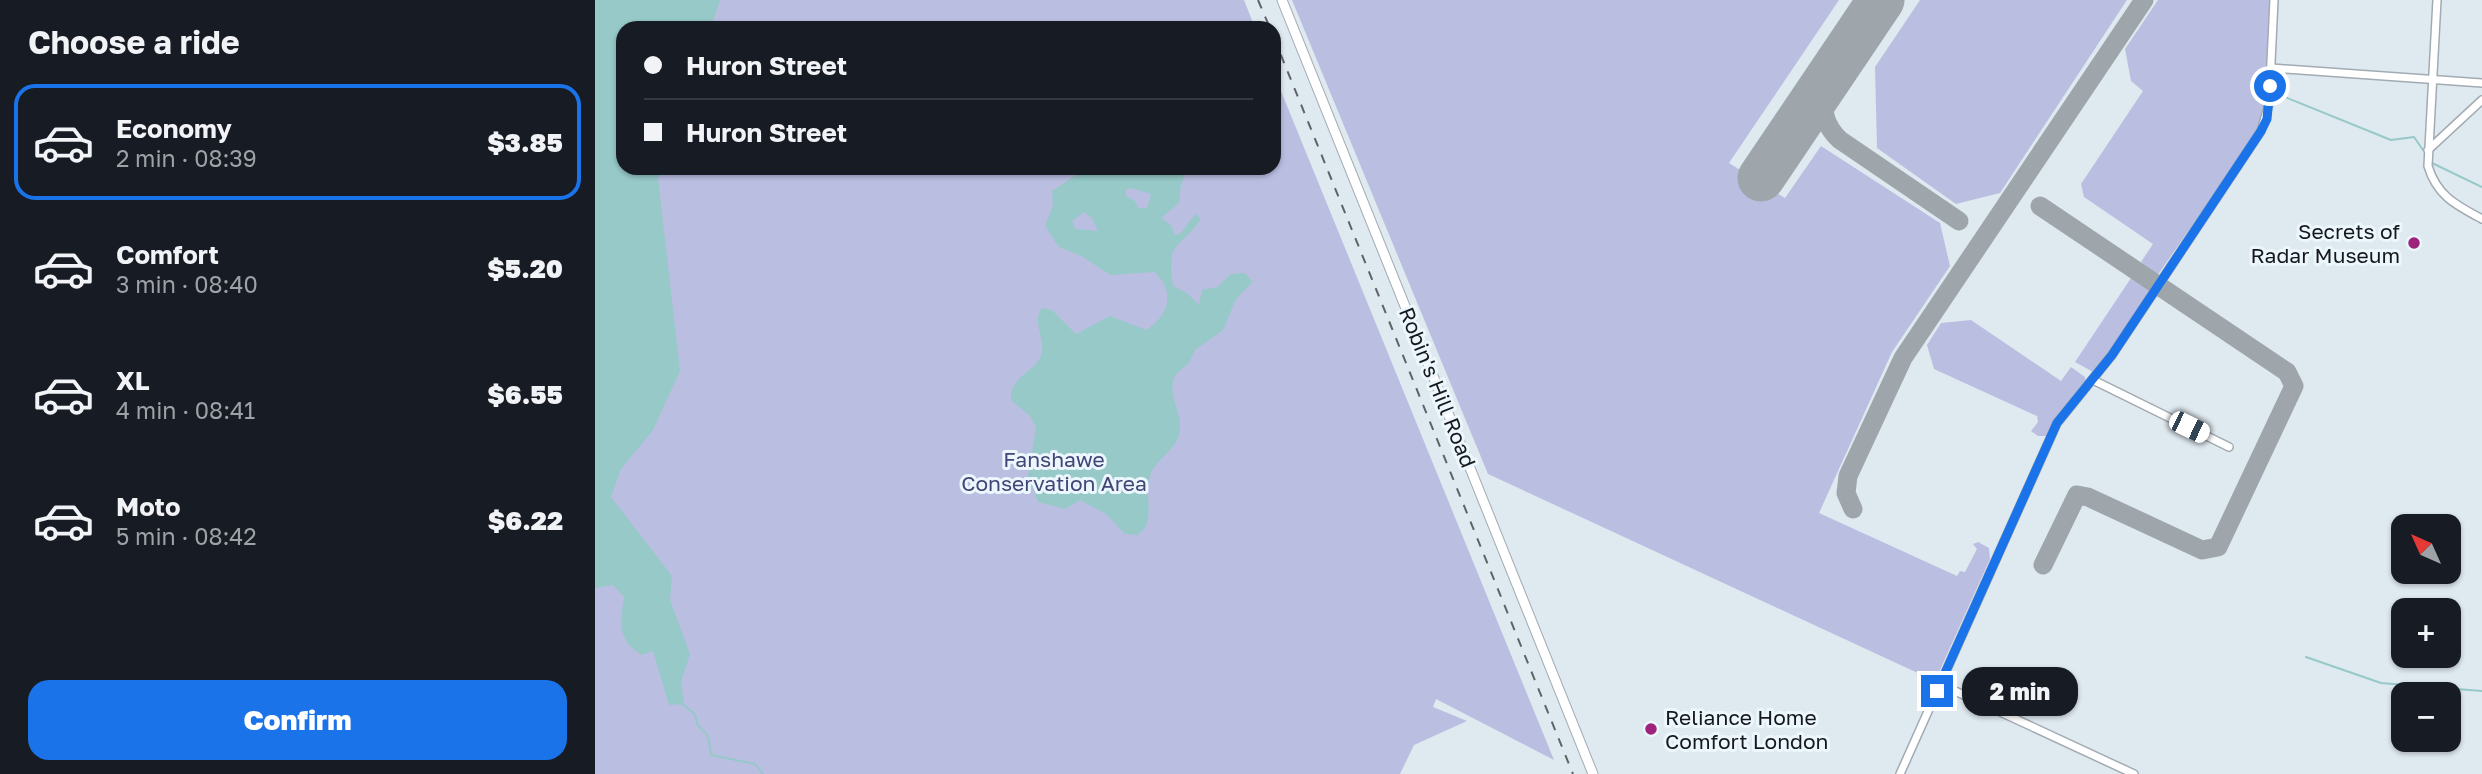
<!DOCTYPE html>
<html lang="en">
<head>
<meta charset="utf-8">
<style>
	:root { --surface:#171b24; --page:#20242c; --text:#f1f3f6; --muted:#9ea1a6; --line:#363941; --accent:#1a73e8 }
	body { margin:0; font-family:"Golos Text",sans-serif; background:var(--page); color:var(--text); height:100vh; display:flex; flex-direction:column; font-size:26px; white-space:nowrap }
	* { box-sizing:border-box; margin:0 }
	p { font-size:23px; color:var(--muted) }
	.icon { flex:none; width:38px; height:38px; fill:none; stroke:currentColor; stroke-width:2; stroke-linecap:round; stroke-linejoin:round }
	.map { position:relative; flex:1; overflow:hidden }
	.side { display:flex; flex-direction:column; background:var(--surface); width:595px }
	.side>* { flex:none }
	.banner { position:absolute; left:21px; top:21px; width:665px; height:154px; border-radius:21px; box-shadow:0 2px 5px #0004; display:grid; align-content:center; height:154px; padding:0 28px; background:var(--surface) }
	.needle { width:46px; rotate:315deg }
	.fabs { position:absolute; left:1796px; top:514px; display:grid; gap:14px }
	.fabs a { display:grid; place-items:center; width:70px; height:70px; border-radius:14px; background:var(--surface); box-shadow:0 2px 5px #0004; font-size:35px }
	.end { position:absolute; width:32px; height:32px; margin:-16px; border:9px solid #1a73e8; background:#fff; box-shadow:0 0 0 4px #fff }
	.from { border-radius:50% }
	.bubble { position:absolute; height:49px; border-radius:21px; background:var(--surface); box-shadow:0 2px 5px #0004; font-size:23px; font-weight:800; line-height:49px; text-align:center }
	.car { position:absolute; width:21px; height:42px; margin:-21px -10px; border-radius:9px; box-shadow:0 0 5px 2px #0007; background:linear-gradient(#fff 24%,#345 0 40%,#fff 0 76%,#345 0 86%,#fff 0) }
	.banner b { display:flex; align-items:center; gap:24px; height:66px; font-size:26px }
	.banner b+b { border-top:2px solid var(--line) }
	.banner i { width:18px; height:18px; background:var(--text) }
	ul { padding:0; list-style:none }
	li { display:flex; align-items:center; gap:21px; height:116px; margin:0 14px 10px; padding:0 14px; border:4px solid transparent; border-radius:21px }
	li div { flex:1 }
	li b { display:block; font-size:26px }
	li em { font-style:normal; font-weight:800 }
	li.selected { border-color:var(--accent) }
	li>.icon { width:63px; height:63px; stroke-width:1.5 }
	h2 { padding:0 28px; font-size:32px; line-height:84px }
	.button { display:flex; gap:14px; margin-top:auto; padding:14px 28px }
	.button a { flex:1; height:80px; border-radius:21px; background:var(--accent); color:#fff; font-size:28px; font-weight:800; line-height:80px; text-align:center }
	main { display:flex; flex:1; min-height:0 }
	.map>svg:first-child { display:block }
</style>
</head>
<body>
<main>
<section class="side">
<h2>Choose a ride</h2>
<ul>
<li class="selected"><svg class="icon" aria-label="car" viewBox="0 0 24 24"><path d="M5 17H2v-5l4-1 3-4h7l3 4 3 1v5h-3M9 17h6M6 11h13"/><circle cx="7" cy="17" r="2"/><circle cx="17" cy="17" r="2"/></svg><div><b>Economy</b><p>2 min · 08:39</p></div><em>$3.85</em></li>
<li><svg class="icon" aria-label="car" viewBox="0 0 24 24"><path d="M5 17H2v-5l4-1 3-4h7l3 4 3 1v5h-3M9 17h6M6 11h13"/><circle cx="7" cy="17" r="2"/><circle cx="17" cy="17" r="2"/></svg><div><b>Comfort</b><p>3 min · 08:40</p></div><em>$5.20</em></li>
<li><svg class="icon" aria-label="car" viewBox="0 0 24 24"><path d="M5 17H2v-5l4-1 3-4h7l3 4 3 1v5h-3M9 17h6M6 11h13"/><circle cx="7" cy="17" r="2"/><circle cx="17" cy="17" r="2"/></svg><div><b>XL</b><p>4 min · 08:41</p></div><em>$6.55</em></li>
<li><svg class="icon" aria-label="car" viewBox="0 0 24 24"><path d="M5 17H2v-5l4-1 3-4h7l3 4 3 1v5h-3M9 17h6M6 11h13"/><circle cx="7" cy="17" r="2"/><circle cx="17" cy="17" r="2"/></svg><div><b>Moto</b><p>5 min · 08:42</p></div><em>$6.22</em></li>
</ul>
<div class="button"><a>Confirm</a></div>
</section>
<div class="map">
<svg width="1887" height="774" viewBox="0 0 1887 774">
	<rect width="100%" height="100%" fill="#dfe9f0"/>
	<g fill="#babfe2">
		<polygon points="0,0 649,0 660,28 28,28 28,168 679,168 679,74 959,760 841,699 838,707 872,721 819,745 805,774 0,774"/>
		<polygon points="697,0 1244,0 1134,163 1190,198 1226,146 1345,223 1355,266 1297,352 1224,513 1362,576 1365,571 1370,572 1382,549 1378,544 1383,542 1394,548 1395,559 1340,681 893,474"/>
		<polygon points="1325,0 1532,0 1405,193 1361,204 1282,148 1280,67"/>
		<polygon points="1563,0 1676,0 1670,100 1663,131 1562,276 1546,262 1558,244 1489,197 1486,184 1548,91 1536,81 1530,49"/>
		<polygon points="1536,278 1557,291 1500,373 1480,362"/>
		<polygon points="1376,320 1466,381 1476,367 1490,377 1491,384 1460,419 1452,436 1443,436 1436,431 1443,422 1442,416 1339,369 1332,345 1346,323"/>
	</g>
	<g fill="#96c9c8" fill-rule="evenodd">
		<path d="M0,0h125l-9,28h-88v140h39l-4,10 22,193 -27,59 -32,39 -10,28 61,79 -2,24 20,54 -9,28 3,22 -15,1 -16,-54 -11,4c-25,-15 -22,-32 -18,-58l-11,-12 -18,3z"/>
		<path d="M492,168h71l9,5 5,-5h15l-6,18 -2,17 -18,15 9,6 5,11 6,-2 14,-19 6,5c-23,33 -35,20 -28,67l14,7 12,12 3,-15 15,-3 14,-13 14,-1 8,9 -17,17 -13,31 -28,20 -6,13 -14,12c-9,21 9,38 4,59 -4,18 -26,26 -30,45 -4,19 7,46 -12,56l-12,-1 -19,-20 -26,-14 -15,9 -27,-7 -10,-26 8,-48 -6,-12 -19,-16c-2,-26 28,-27 31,-49 2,-14 -10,-31 0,-43l10,2 24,24 34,-18 36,14c23,-14 30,-39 8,-58l-44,3 -27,-18 -24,-10c-6,-8 -9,-14 -14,-21l8,-21 -1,-14zM535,188l21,6 -4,14h-9l-3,-7 -9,-5v-6zM489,212l8,6 6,13 -23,-2 -3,-8z"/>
	</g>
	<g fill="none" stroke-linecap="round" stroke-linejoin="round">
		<g stroke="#96c9c8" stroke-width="2">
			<polyline points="1680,93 1796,140 1819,137 1828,150"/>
			<polyline points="1837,163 1887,187"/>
			<polyline points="1711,657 1786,683 1887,691"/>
			<polyline points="86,703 100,714 102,724 113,736 116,755 160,764 168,774"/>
		</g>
		<g stroke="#9ea6ac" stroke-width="19">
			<path d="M1271,26c-23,33 -66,77 -26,114l119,81"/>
			<polyline points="1445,206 1692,372 1699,386 1623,547 1607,550 1493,497 1482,495 1448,565"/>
			<polyline points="1258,509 1251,493 1253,476 1308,358 1549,0"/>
		</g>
		<polyline stroke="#9ea6ac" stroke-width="47" points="1166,178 1286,0"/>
		<defs>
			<g id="minor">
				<path d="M1842,0l-9,166c9,30 28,39 54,53"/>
				<polyline points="1676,68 1887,83"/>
				<polyline points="1833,150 1887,100"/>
				<polyline points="1498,380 1634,447"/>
				<polyline points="1345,684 1539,774"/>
				<polyline points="1305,774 1462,423 1517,355 1666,131 1674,104 1679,0"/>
			</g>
			<polyline id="major" points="687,0 998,774"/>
		</defs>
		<use href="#minor" stroke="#a2abb2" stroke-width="10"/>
		<use href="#major" stroke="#a2abb2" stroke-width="11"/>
		<use href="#minor" stroke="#fff" stroke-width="7"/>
		<use href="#major" stroke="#fff" stroke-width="9"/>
		<g stroke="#5e6367" stroke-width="2" stroke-dasharray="9 9" stroke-linecap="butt">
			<polyline points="663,0 675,28"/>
			<polyline points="679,38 978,774"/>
		</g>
	</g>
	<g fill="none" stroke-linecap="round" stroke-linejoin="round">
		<polyline stroke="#1a73e8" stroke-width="9" points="1342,691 1462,423 1517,355 1666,131 1672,119 1675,86"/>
	</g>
	<g fill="#9e247b" stroke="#ecf6fd" stroke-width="2.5">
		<circle cx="1819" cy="243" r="7"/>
		<circle cx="1056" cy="729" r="7"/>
	</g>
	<g text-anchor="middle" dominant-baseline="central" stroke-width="6" stroke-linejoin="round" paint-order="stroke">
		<g font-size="21" fill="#16191c" stroke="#ecf6fd" text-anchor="end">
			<text x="1805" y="231">Secrets of<tspan x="1805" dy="24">Radar Museum</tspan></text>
			<text x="1070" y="717" text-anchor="start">Reliance Home<tspan x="1070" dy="24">Comfort London</tspan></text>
		</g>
		<g font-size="21" fill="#16191c" stroke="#ecf6fd">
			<text transform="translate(843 387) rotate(68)">Robin's Hill Road</text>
		</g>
		<g font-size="21" fill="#424677" stroke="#ecf6fd">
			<text x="459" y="459">Fanshawe<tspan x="459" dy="24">Conservation Area</tspan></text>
		</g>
	</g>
</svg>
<div class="fabs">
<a><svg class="needle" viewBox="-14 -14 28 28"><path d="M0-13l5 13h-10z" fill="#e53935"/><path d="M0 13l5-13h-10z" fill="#9ea1a6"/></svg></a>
<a>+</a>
<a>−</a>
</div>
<i class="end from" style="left:1675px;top:86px"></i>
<i class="end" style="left:1342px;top:691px"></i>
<div class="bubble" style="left:1367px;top:667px;width:116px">2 min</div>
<i class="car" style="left:1594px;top:427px;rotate:116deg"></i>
<div class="banner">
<b><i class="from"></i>Huron Street</b>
<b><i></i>Huron Street</b>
</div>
</div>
</main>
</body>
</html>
